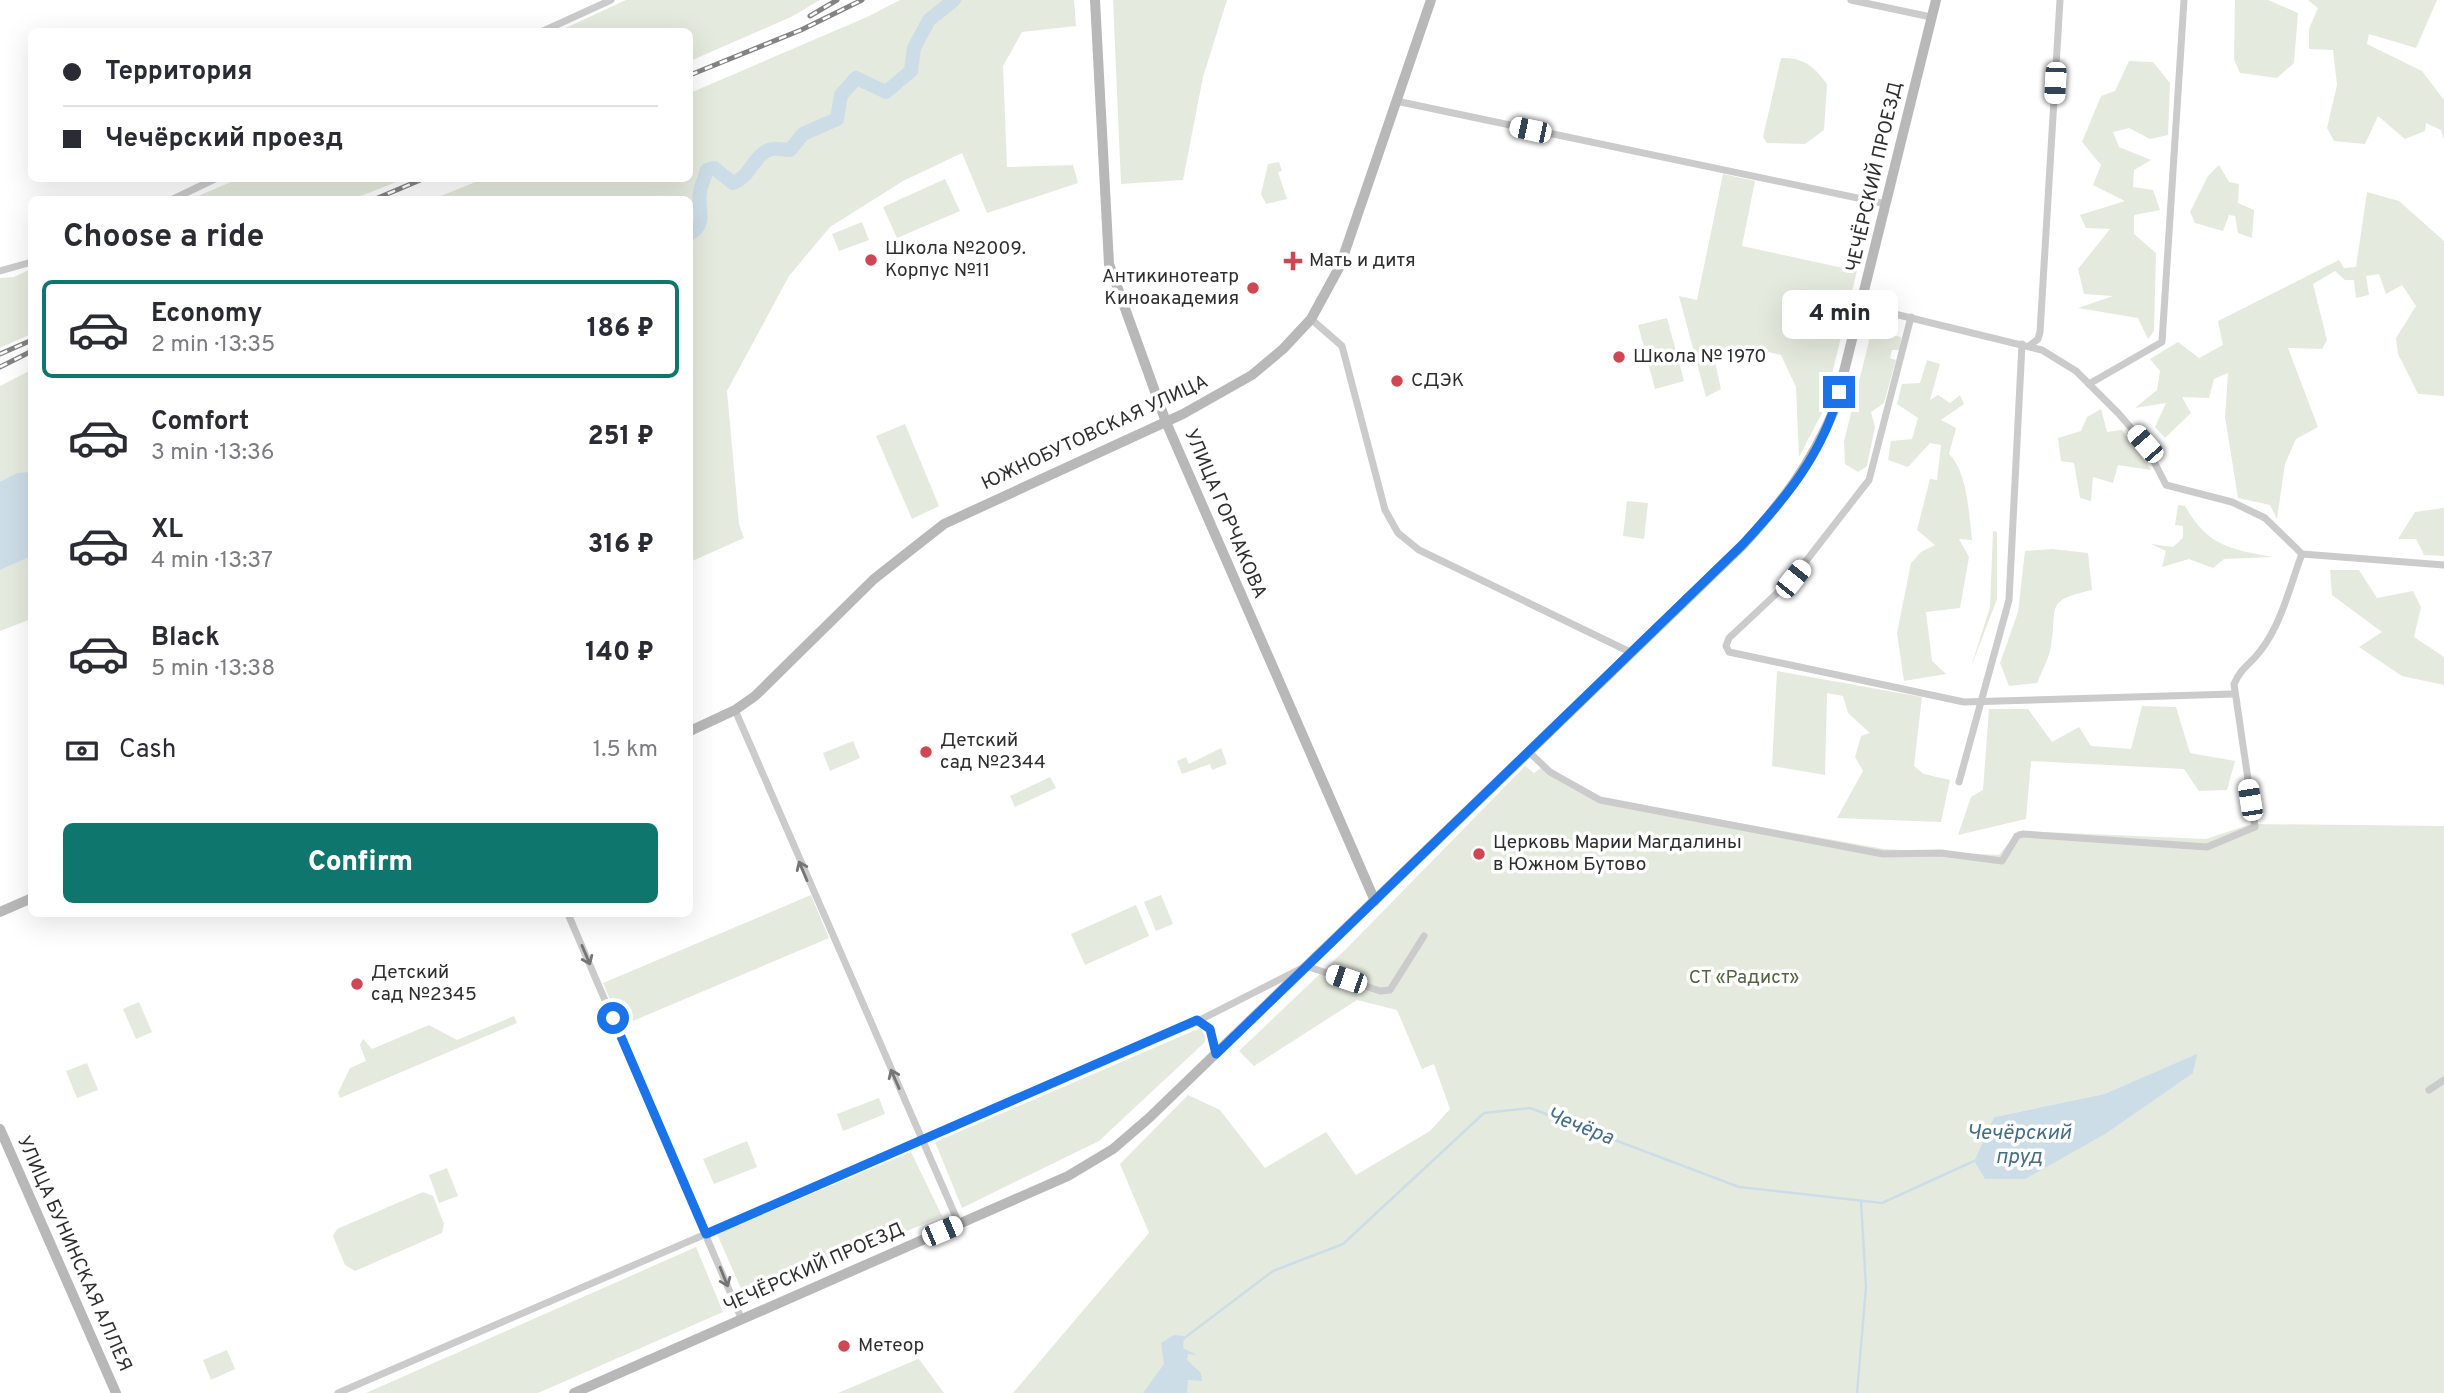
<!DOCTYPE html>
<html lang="en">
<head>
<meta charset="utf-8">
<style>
	:root { --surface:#fff; --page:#f7f7f7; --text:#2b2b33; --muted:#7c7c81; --line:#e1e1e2; --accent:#0f766e }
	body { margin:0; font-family:Overpass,sans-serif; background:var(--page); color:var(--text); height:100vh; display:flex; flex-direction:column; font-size:26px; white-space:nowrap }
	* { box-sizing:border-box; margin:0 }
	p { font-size:23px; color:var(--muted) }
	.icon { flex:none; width:38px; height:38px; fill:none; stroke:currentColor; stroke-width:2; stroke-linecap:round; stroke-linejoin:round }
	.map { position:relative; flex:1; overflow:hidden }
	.panel { position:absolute; left:28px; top:196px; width:665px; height:721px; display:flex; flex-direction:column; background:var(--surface); border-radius:10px; box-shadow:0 7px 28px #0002 }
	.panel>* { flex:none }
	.banner { position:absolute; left:28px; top:28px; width:665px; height:154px; border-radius:10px; box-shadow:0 7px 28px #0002; display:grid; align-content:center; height:154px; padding:0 35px; background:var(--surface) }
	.end { position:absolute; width:32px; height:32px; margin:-16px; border:9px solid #1a73e8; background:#fff; box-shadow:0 0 0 4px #fff }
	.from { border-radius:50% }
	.bubble { position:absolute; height:49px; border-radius:10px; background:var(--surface); box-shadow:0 7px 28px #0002; font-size:23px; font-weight:800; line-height:49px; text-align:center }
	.car { position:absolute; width:21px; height:42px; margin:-21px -10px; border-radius:9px; box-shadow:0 0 5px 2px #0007; background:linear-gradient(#fff 24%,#345 0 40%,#fff 0 76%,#345 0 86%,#fff 0) }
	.banner b { display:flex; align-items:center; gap:24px; height:66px; font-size:26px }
	.banner b+b { border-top:2px solid var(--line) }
	.banner i { width:18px; height:18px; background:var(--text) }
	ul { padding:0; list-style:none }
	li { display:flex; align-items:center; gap:21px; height:98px; margin:0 14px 10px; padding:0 21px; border:4px solid transparent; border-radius:10px }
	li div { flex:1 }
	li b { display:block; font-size:26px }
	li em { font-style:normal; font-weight:800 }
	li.active { border-color:var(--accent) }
	li>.icon { width:63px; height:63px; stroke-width:1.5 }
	h2 { padding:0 35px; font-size:32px; line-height:84px }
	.pay { display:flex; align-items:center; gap:18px; height:77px; padding:0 35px; font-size:26px }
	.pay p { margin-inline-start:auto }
	.primary-button { display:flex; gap:14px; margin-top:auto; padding:14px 35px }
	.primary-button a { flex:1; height:80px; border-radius:10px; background:var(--accent); color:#fff; font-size:28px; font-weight:800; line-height:80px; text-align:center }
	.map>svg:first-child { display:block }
</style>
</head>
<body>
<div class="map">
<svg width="2444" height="1393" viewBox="0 0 2444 1393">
	<rect width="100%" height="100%" fill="#fff"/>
	<g fill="#e5eade" fill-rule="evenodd">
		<polygon points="626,0 820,0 791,17 690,61 690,32 559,31"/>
		<polygon points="900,0 1074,0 1076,26 1022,32 1003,66 1007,167 1073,165 1078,183 987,213 962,153 903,181 830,227 789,276 727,391 739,524 744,538 690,562 690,200 431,200 483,179 690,178 690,93 867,17"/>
		<polygon points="1113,0 1227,0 1203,77 1183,180 1121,184"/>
		<polygon points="2235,0 2268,0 2298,13 2294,63 2277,78 2240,73 2234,59"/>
		<polygon points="2308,0 2437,0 2416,48 2369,34 2367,44 2422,71 2444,100 2444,140 2441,130 2426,123 2425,131 2405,139 2378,116 2365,144 2334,141 2327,128 2337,85 2333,50 2309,49 2309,29 2318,8"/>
		<path d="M1781,58c24,0 32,8 46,26l-3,46 -19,14 -38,-1 -4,-6z"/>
		<polygon points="2129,61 2153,62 2170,83 2168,135 2150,139 2129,128 2113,132 2119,147 2151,160 2134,170 2133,187 2153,190 2160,210 2134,215 2134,234 2156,253 2154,331 2148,339 2138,318 2078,308 2113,296 2084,294 2078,269 2110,229 2086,228 2080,215 2125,201 2093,185 2101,165 2082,142 2101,96 2115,91"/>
		<polygon points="1279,162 1282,171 1278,172 1287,199 1266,204 1261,194 1268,164"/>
		<polygon points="2219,165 2229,182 2239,184 2238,203 2254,210 2252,238 2238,233 2235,216 2229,215 2223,231 2195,223 2190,212 2208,176"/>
		<polygon points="1723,174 1755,181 1742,246 1857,271 1823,411 1799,457 1796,387 1781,355 1739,345 1713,353 1721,389 1706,397 1679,296 1697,300"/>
		<polygon points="238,179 238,178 404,179 353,199 191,199"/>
		<polygon points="945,179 960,211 897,238 883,207"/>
		<polygon points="2367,192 2399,201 2444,241 2444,396 2418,394 2398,354 2396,338 2416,306 2402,285 2386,294 2379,274 2366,276 2369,295 2356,298 2354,280 2345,280 2335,271 2313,284 2327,340 2322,349 2288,348 2318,427 2296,439 2285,464 2277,519 2270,505 2238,498 2225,417 2228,373 2214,379 2209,398 2182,397 2191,413 2165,438 2155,427 2166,403 2135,408 2157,390 2160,371 2150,359 2178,342 2199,358 2223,345 2218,321 2339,260 2344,268 2356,267"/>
		<polygon points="862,222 869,240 839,251 832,234"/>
		<polygon points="31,269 31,334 0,348 0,278 14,277"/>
		<polygon points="1667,318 1684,381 1655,389 1638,325"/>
		<polygon points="1878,326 1886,334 1901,337 1900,350 1892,350 1890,358 1896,360 1884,403 1871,412 1875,427 1867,466 1858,472 1845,464 1844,441 1871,333"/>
		<path d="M1927,360l13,4 -10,36 8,-5 12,8 10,-8 4,9 -23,16 15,8 -7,26c19,19 20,61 23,86l-13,-1 10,18 -9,51 -34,4 6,49 14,13 -42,7 -7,-48 14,-70 10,-11 14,-7 -18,-15 13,-51 7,1 4,-35 -11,-2 -22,24 -20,-7 3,-19 21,-2 6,-21 -21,-14 5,-20 18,-1z"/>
		<polygon points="31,370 31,619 0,631 0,386"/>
		<polygon points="2101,409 2107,432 2122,430 2151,470 2118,465 2113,483 2093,477 2091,501 2080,498 2074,463 2061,461 2058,438 2081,431 2087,417"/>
		<polygon points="905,424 939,506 912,519 876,436"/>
		<polygon points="1627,501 1648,503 1644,539 1623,536"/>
		<path d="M2178,505l7,1c23,40 44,43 88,51l-49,2 -11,9 -24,-9 -27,8 4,-16 -15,-7 22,3 10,-9v-12l-8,-1z"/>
		<polygon points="2444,508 2444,556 2424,555 2416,539 2398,539 2415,512"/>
		<polygon points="1993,531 1997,532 1997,599 1971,667 1990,607"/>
		<path d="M2052,549l36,4 4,37c-48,11 -34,15 -41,56 -2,12 -9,25 -14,37l-28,3 -9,-23 18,-51 7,-61z"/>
		<polygon points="2330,570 2359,570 2377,598 2413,591 2421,607 2414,637 2444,657 2444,685 2402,676 2359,647 2382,632 2332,595"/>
		<polygon points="1777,671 1922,697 1914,766 1924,774 1950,780 1941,822 1837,818 1863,771 1855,757 1861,736 1870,733 1848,713 1843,696 1827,693 1825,775 1772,766"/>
		<polygon points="2142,706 2176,707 2190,753 2235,761 2227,790 2199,791 2184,769 2031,761 2026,819 1958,835 1971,797 1983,790 1989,709 2028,709 2052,742 2079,727 2091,746 2131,749"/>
		<polygon points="853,741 860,758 830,771 823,753"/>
		<polygon points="1221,748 1227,764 1212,770 1210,764 1182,774 1177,761 1186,757 1189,764"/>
		<path d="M1545,765l55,33 284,51 115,6 19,-24 188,8 45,-15 193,2v567h-1431l136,-160 -29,-69 68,-69 32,15 45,58 61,-36 30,43 74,-44 20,-22 -16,-45 -12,5 -25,-59 -40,-10 -103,66 -15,-15 107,-102 179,-183 9,7zM2196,1055l-4,18 -85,60 -133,28 20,-44 110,-23z"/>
		<polygon points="1050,777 1056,788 1015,807 1010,796"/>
		<polygon points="811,895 829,938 621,1026 603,983"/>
		<polygon points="1161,895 1173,924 1156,931 1144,902"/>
		<polygon points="1136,905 1149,936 1085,965 1071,934"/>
		<polygon points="139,1002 152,1032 136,1039 123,1009"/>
		<polygon points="514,1016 517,1023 340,1098 338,1093 350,1068 366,1061 360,1045 363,1039 372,1049 429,1025 457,1040"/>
		<polygon points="1200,1028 1205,1036 1205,1042 1099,1141 962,1208 935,1142"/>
		<polygon points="87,1063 98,1090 77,1098 66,1071"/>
		<polygon points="879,1098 885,1114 843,1131 837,1114"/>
		<polygon points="747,1141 757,1167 714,1184 703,1159"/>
		<polygon points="911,1152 942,1216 746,1300 717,1234"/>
		<polygon points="447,1168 458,1196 439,1203 429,1175"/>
		<polygon points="423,1192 433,1196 444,1224 442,1233 355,1271 345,1265 333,1236 337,1229"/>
		<polygon points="696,1247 723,1312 538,1393 366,1393"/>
		<polygon points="227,1350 235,1369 211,1380 203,1360"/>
		<polygon points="919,1359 944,1393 838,1393 918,1359"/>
	</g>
	<g fill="#cddde7">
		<polygon points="31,472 31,556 0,570 0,482 17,473"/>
		<polygon points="2197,1054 2193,1073 2107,1133 2025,1179 1985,1179 1974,1161 1994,1117 2104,1094"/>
		<polygon points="1174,1335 1184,1336 1183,1348 1197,1355 1188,1354 1187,1360 1201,1373 1202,1381 1188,1380 1187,1393 1143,1393 1164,1364 1161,1343"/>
	</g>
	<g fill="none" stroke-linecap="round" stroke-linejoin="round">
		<g stroke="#cddde7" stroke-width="2.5">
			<polyline points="1183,1339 1273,1271 1343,1244 1484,1113 1530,1108 1739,1187 1882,1203 1974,1161"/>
			<polyline points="1857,1393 1866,1287 1861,1201"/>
		</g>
		<path stroke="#cddde7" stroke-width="14" d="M690,234c18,-12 7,-23 10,-42 1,-7 5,-15 7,-22l7,-2 19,15c17,-5 21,-30 39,-34 5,-1 12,1 18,1l13,-16 34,-15 4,-24 15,-17 30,14 25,-21 3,-23 15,-28 25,-20"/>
		<g stroke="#cbcbcb" stroke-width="7">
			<polyline points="1851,0 1931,17"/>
			<polyline points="541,32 611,0"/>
			<polyline points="1396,101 1886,204"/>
			<polyline points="171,200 217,178"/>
			<polyline points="0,271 32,262"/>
			<polyline points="1862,306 2042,350 2076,371 2119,414 2145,444 2166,485 2232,502 2265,518 2302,554 2444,565"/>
			<polyline points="1911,317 1869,480 1792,579 1729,638 1726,646 1729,652 1964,702 2233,694"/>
			<polyline points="1311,319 1342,346 1385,510 1398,533 1419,550 1630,652"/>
			<polyline points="2029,346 2038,339 2040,332 2060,0"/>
			<polyline points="2089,384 2162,342 2184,0"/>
			<polyline points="735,710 959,1224"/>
			<path d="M1529,752l21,20 50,28 283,54 58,-1 61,8 15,-25 6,-2 184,13 48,-20 -21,-143c8,-18 17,-20 27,-34 21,-27 29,-65 41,-96"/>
			<polyline points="1959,782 2009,600 2022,344"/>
			<polyline points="568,914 742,1320"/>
			<polyline points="1197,1020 1210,1029 1216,1054"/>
			<polyline points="2429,1090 2444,1080"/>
			<polyline points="338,1393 1194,1023 1306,966 1380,991 1390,990 1424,936"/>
		</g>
		<g stroke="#b8b8b8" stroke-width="10">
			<polyline points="1095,0 1109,264 1166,422 1375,901"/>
			<polyline points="690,731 735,710 755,696 874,579 944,524 1183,414 1252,375 1283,349 1311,319 1340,266 1431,0"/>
			<polyline points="0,912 32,898"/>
			<polyline points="0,1129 116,1393"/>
			<path d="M574,1393l494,-217 45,-27 36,-31 594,-573c41,-45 68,-81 92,-137l101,-408"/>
		</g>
		<defs>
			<g id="rail">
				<polyline points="810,16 837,0"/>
				<polyline points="690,75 801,30 862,0"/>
				<polyline points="373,200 425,178"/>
				<polyline points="0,354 32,340"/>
				<polyline points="0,367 32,351"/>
			</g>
		</defs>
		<use href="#rail" stroke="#838383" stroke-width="5"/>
		<use href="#rail" stroke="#fff" stroke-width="2.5" stroke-dasharray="8" stroke-linecap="butt"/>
	</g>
	<defs><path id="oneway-shaft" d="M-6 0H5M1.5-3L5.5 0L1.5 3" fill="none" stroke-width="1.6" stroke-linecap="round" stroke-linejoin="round" transform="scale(1.75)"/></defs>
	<g stroke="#757575">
		<use href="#oneway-shaft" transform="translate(803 871) rotate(-113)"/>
		<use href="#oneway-shaft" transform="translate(586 955) rotate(67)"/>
		<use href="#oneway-shaft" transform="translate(895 1079) rotate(-114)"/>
		<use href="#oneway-shaft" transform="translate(724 1277) rotate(68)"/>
	</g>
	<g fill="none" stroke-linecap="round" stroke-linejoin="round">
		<path stroke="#1a73e8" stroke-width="9" d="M613,1018l93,216 491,-214 13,9 6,25 526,-509c43,-46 81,-91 97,-153"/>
	</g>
	<g fill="#cf4752" stroke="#fff" stroke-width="2.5">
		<circle cx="871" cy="260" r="7"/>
		<path d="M1289.5 250.5h7v7h7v7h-7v7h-7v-7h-7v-7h7z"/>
		<circle cx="1253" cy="288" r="7"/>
		<circle cx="1619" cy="357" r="7"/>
		<circle cx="1397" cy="381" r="7"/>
		<circle cx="926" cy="752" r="7"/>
		<circle cx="1479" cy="854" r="7"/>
		<circle cx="357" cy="984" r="7"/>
		<circle cx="844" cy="1346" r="7"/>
	</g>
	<g text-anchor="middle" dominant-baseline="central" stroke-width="7" stroke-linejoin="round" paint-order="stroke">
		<g font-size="19" fill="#2e2e2e" stroke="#fff">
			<text transform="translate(1875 177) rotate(-77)">ЧЕЧЁРСКИЙ ПРОЕЗД</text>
			<text transform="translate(1095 433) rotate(-25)">ЮЖНОБУТОВСКАЯ УЛИЦА</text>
			<text transform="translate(1225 514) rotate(67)">УЛИЦА ГОРЧАКОВА</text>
			<text transform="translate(74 1254) rotate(66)">УЛИЦА БУНИНСКАЯ АЛЛЕЯ</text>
			<text transform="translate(814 1268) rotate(-24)">ЧЕЧЁРСКИЙ ПРОЕЗД</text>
		</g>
		<g font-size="19" fill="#2e2e2e" stroke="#fff" text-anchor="start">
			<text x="885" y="249">Школа №2009.<tspan x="885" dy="22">Корпус №11</tspan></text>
			<text x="1309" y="261">Мать и дитя</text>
			<text x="1239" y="277" text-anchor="end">Антикинотеатр<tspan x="1239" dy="22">Киноакадемия</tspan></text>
			<text x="1633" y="357">Школа № 1970</text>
			<text x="1411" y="381">СДЭК</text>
			<text x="940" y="741">Детский<tspan x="940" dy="22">сад №2344</tspan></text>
			<text x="1493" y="843">Церковь Марии Магдалины<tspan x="1493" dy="22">в Южном Бутово</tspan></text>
			<text x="371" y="973">Детский<tspan x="371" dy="22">сад №2345</tspan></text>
			<text x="858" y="1346">Метеор</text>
		</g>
		<g font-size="19" fill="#526541" stroke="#fff">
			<text x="1744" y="978">СТ «Радист»</text>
		</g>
		<g font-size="21" font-style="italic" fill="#466e86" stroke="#fff">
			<text transform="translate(1580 1127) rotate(21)">Чечёра</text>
			<text x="2019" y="1133">Чечёрский<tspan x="2019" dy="24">пруд</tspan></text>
		</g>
	</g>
</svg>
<i class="end from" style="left:613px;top:1018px"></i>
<i class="end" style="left:1839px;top:392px"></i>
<div class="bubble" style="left:1782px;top:290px;width:116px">4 min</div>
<i class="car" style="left:2055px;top:83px;rotate:183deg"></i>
<i class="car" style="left:1530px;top:130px;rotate:282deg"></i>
<i class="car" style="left:2145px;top:444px;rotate:319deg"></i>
<i class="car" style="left:1793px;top:579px;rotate:39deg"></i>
<i class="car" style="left:2250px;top:800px;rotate:351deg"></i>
<i class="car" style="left:1346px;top:979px;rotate:289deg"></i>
<i class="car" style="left:942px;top:1231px;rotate:67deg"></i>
<div class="banner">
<b><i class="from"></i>Территория</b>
<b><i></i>Чечёрский проезд</b>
</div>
<section class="panel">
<h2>Choose a ride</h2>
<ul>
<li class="active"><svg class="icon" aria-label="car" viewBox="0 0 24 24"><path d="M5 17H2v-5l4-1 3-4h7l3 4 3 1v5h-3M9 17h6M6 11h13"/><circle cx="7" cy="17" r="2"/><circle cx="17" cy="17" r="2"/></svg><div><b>Economy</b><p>2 min · 13:35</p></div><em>186 ₽</em></li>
<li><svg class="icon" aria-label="car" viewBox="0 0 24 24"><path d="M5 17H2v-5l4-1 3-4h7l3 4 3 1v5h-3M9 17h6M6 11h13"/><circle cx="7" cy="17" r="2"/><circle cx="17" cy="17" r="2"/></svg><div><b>Comfort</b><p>3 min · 13:36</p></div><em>251 ₽</em></li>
<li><svg class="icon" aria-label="car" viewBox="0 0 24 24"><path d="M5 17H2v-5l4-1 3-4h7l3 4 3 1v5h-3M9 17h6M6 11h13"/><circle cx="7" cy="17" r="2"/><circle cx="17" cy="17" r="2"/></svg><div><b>XL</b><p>4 min · 13:37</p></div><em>316 ₽</em></li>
<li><svg class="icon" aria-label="car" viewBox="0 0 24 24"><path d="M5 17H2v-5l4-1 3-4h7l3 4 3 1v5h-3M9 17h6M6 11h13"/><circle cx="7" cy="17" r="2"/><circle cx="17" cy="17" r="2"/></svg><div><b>Black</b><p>5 min · 13:38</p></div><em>140 ₽</em></li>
</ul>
<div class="pay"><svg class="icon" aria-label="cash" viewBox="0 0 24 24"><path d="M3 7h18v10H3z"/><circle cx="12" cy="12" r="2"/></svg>Cash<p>1.5 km</p></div>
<div class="primary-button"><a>Confirm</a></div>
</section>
</div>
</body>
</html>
